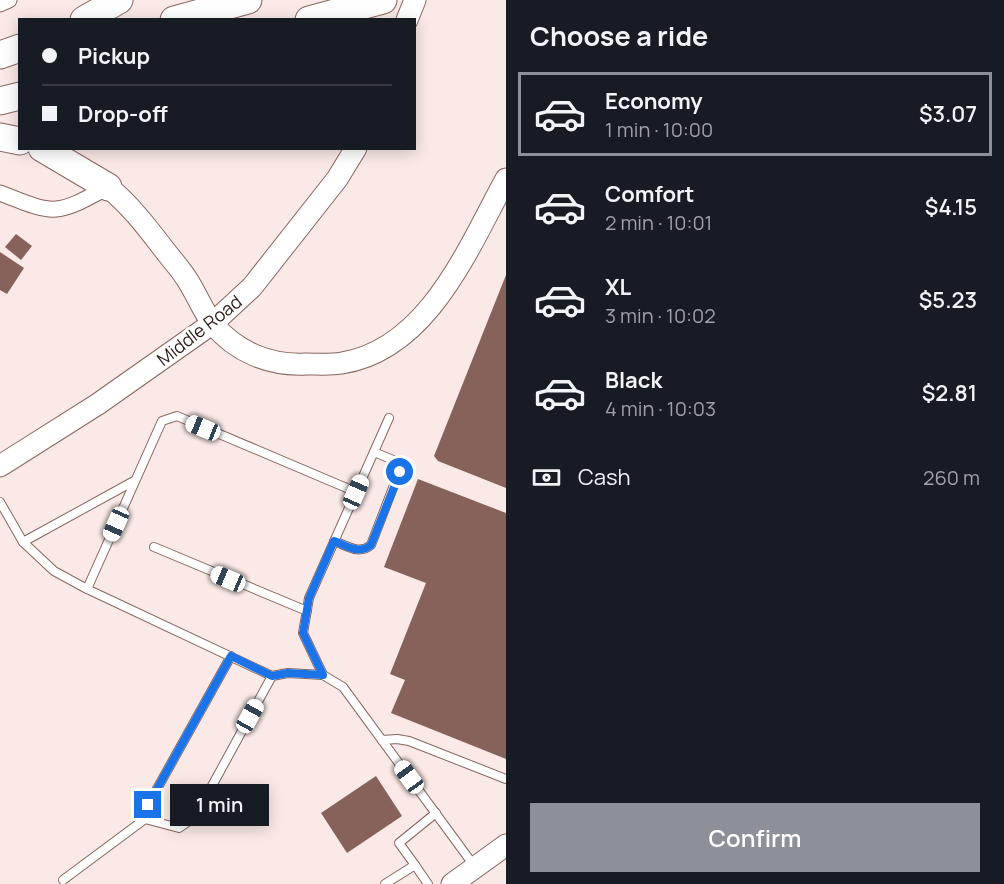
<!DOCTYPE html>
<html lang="en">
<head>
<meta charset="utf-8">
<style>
	:root { --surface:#171b24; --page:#20242c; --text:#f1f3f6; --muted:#9ea1a6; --line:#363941; --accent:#8c9099 }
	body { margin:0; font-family:Manrope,sans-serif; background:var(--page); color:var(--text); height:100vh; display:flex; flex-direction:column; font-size:22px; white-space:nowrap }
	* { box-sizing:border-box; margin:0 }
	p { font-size:20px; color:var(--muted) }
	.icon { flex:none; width:33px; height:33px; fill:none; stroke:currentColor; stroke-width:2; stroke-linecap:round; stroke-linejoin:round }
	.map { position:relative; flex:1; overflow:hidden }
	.sheet { display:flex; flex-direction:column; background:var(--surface); width:498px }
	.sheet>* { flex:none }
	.hud { position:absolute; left:18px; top:18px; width:398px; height:132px; border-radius:0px; box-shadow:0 3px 15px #0003; display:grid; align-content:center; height:132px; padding:0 24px; background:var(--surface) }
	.end { position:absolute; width:27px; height:27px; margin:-14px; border:8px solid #1a73e8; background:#fff; box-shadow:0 0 0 3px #fff }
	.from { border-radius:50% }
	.bubble { position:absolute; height:42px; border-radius:0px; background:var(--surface); box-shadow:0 3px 15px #0003; font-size:20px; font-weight:600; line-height:42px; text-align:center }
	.car { position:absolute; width:18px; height:36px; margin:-18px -9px; border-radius:8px; box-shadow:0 0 4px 2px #0007; background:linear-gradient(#fff 24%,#345 0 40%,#fff 0 76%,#345 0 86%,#fff 0) }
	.hud b { display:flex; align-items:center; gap:21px; height:57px; font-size:22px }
	.hud b+b { border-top:2px solid var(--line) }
	.hud i { width:15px; height:15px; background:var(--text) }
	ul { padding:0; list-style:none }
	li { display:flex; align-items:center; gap:18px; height:84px; margin:0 12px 9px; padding:0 12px; border:3px solid transparent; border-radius:0px }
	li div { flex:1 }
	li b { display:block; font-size:22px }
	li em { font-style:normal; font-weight:600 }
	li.on { border-color:var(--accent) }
	li>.icon { width:54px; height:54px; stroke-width:1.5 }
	h2 { padding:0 24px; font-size:27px; line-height:72px }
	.pay { display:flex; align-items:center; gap:15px; height:66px; padding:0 24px; font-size:22px }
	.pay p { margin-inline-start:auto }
	.action { display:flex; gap:12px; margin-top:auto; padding:12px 24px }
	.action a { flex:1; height:69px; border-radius:0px; background:var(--accent); color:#fff; font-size:24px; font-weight:600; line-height:69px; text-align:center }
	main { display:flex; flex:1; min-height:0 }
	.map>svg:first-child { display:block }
</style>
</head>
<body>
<main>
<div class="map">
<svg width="506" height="884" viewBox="0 0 506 884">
	<rect width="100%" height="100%" fill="#fae9e6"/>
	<g fill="#86625b">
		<polygon points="16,234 32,246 21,260 5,247"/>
		<polygon points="0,252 24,268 7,294 0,290"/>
		<polygon points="506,275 506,488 438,461 434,456"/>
		<polygon points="418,479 506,513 506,759 391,713 405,680 390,674 426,583 384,567"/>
		<polygon points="376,776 402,816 347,853 321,813"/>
	</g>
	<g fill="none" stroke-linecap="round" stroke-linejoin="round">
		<defs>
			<g id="service">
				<polyline points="0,502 23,542 54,571 87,589 272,676 288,673 323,675 343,687 475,867"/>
				<path d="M334,541c14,5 25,14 37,4l30,-78 -3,-5 -24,-10"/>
				<polyline points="23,542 134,481"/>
				<polyline points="154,547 307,611"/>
				<polyline points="87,589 162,421 177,416 356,492"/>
				<polyline points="323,675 303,633 309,598 389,418"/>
				<polyline points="382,740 397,739 409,741 506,779"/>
				<polyline points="145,819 179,828 195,817 272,676"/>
				<polyline points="415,865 399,843 436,813"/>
				<polyline points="63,880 145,819 148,805 231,656"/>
				<polyline points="385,884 415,865 428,884"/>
			</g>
			<g id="minor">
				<polyline points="0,4 9,0"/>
				<path d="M0,193c56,22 55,23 108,-6"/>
			</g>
			<g id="secondary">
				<polyline points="407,20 415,0"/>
				<path d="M108,187c22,18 38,39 55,61 8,11 18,21 25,33 9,14 15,30 25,43 23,28 57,42 93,40 12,0 25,1 36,-1 87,-14 127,-117 164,-184"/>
				<polyline points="0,466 98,404 213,323 252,287 337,179 356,148"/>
				<polyline points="452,884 506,845"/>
			</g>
			<g id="motorway">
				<polyline points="84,20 119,0"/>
				<polyline points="174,20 248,0"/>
				<polyline points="309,20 383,0"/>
				<polyline points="0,55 20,48"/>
				<polyline points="0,101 20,96"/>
				<polyline points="0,137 20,141"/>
				<polyline points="42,148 108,187"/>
			</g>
		</defs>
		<use href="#service" stroke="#89665e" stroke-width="10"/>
		<use href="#minor" stroke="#89665e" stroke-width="17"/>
		<use href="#secondary" stroke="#89665e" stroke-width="23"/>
		<use href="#motorway" stroke="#89665e" stroke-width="29"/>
		<use href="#service" stroke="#fff" stroke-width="8"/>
		<use href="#minor" stroke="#fff" stroke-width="15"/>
		<use href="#secondary" stroke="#fff" stroke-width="21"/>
		<use href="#motorway" stroke="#fff" stroke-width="27"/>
	</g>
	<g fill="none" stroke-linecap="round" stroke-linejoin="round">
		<path stroke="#1a73e8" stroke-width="8" d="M148,805l83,-149 41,20 16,-3 35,2 -20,-42 6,-35 25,-57c13,5 25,14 37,4l29,-73"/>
	</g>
	<g text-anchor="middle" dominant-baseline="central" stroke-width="6" stroke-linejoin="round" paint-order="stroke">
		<g font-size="18" fill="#2d1e1b" stroke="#fff">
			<text transform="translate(199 330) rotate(-38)">Middle Road</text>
		</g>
	</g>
</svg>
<i class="end from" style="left:400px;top:472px"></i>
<i class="end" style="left:148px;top:805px"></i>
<div class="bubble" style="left:170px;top:784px;width:99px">1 min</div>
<i class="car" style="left:203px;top:428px;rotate:292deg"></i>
<i class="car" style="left:356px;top:492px;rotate:24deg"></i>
<i class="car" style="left:116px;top:524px;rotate:204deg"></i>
<i class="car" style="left:228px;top:579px;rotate:293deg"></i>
<i class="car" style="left:250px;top:716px;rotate:29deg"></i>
<i class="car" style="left:409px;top:777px;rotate:324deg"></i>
<div class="hud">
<b><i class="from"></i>Pickup</b>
<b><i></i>Drop-off</b>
</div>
</div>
<section class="sheet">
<h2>Choose a ride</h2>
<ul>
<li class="on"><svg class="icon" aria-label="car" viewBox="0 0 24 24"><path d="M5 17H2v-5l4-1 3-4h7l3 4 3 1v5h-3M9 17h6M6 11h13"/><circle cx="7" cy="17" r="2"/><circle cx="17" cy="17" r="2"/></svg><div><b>Economy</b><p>1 min · 10:00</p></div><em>$3.07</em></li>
<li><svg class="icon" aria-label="car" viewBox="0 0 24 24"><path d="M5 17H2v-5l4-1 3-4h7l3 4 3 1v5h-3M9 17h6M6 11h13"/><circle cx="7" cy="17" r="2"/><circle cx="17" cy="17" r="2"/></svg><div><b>Comfort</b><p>2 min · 10:01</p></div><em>$4.15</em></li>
<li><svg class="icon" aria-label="car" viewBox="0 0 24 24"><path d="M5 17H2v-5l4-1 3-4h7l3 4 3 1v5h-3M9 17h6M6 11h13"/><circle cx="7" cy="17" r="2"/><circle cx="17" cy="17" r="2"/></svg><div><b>XL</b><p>3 min · 10:02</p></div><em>$5.23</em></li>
<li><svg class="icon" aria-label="car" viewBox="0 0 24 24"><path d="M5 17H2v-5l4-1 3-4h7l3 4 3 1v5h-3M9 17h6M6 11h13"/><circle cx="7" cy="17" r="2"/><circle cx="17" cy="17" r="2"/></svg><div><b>Black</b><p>4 min · 10:03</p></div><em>$2.81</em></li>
</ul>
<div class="pay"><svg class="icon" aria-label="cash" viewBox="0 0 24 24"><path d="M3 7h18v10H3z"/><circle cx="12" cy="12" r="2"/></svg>Cash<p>260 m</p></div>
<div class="action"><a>Confirm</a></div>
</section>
</main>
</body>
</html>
